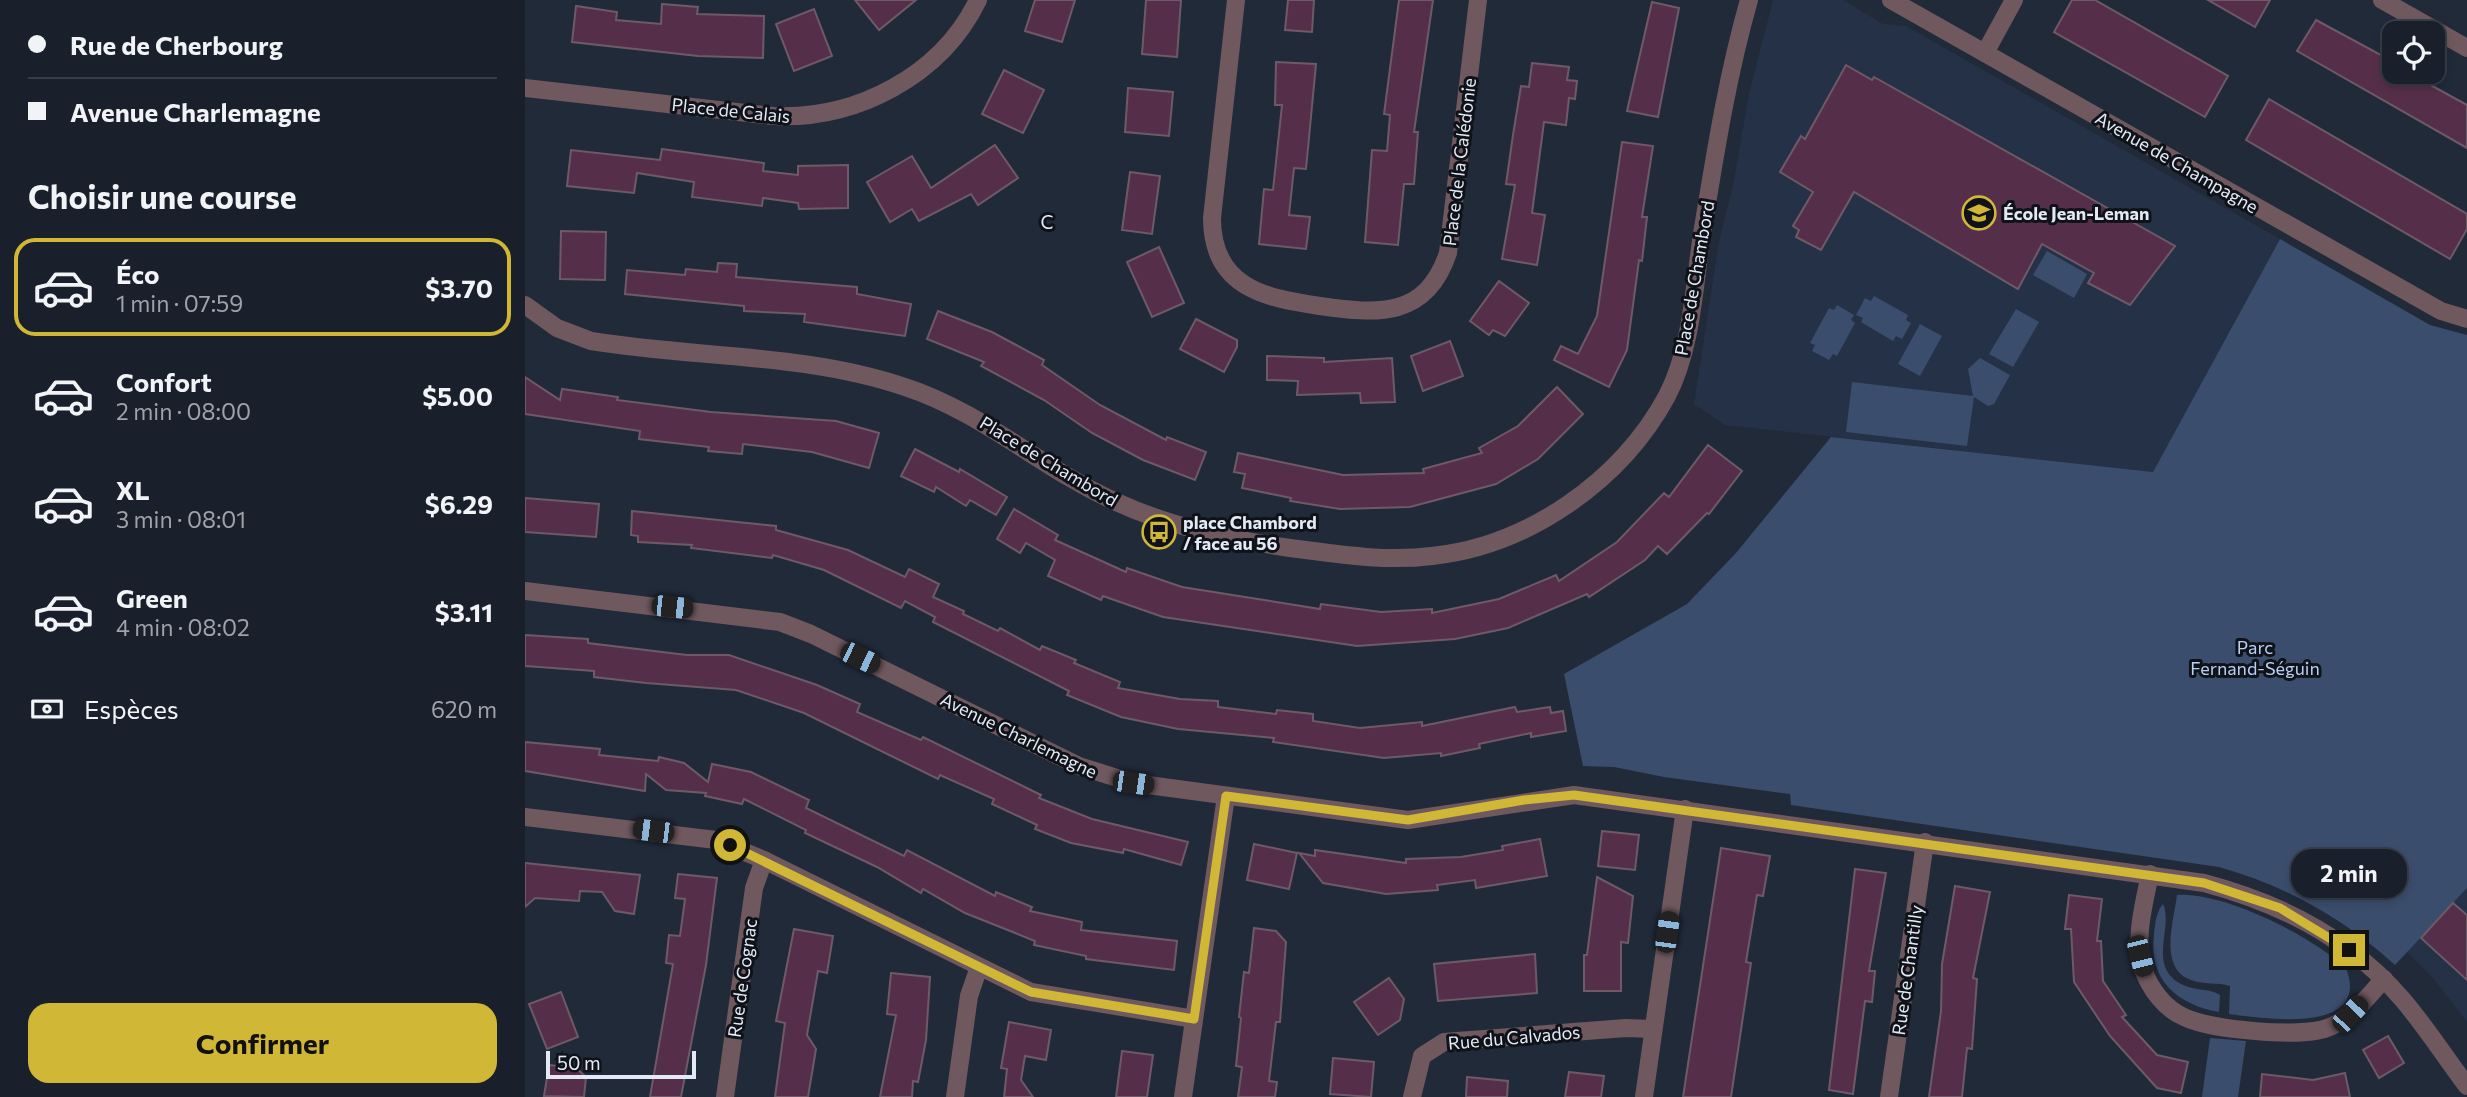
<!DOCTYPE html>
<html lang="fr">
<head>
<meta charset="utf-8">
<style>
	:root { --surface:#19202b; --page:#262d37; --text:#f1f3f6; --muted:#9fa3a9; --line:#373e47; --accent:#d1b736 }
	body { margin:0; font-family:Commissioner,sans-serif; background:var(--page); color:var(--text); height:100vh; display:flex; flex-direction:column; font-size:26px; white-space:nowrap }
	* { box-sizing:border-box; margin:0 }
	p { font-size:23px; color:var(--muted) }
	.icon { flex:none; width:38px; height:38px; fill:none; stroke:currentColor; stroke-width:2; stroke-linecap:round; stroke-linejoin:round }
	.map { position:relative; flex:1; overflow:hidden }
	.panel { display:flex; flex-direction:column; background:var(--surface); width:525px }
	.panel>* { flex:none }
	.hud { display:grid; align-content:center; height:154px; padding:0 28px; background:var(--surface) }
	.tools { position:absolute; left:1857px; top:21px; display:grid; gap:14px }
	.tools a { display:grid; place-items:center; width:63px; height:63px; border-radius:14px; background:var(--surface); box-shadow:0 4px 10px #0003,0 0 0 2px var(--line); font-size:35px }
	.scale { position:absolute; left:21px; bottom:18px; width:150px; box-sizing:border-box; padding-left:7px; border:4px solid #e4eaf5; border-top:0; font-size:19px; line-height:24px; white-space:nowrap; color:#e4eaf5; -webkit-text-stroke:5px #0f1319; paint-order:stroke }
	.end { position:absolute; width:32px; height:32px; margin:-16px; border:9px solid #d1b736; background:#111; box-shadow:0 0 0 4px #111 }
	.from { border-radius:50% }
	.bubble { position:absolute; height:49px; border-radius:21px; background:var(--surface); box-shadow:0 4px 10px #0003,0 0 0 2px var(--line); font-size:23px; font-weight:700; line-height:49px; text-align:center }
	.car { position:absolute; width:21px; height:42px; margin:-21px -10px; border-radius:9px; box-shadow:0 0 5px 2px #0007; background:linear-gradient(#222 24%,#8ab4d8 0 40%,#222 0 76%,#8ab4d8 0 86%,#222 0) }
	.hud b { display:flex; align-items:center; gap:24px; height:66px; font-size:26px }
	.hud b+b { border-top:2px solid var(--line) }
	.hud i { width:18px; height:18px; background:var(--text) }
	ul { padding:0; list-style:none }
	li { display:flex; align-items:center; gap:21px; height:98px; margin:0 14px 10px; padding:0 14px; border:4px solid transparent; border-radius:21px }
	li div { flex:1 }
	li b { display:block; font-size:26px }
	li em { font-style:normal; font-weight:700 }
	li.current { border-color:var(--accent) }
	li>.icon { width:63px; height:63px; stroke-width:1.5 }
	h2 { padding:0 28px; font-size:32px; line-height:84px }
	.pay { display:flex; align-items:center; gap:18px; height:77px; padding:0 28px; font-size:26px }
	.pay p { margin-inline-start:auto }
	.cta { display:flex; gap:14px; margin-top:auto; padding:14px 28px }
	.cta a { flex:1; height:80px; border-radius:21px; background:var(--accent); color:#111; font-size:28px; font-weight:700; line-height:80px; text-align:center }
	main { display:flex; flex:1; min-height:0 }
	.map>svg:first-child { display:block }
</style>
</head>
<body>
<main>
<section class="panel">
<div class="hud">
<b><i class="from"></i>Rue de Cherbourg</b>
<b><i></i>Avenue Charlemagne</b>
</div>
<h2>Choisir une course</h2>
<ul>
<li class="current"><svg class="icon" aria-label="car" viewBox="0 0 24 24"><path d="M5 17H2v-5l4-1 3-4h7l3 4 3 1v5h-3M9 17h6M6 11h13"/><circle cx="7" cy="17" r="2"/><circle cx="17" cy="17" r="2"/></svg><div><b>Éco</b><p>1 min · 07:59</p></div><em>$3.70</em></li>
<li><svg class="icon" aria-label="car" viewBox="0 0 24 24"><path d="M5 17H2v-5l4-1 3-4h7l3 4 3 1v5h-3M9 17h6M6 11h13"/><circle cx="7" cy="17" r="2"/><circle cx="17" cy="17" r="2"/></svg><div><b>Confort</b><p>2 min · 08:00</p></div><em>$5.00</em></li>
<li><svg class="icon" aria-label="car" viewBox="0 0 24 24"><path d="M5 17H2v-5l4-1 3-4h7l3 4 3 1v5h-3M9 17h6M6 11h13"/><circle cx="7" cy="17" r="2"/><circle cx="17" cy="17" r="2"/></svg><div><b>XL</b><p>3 min · 08:01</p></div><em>$6.29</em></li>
<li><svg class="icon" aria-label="car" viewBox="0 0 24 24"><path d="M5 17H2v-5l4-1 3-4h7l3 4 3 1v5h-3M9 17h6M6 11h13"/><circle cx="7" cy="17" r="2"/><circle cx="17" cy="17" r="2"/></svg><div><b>Green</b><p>4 min · 08:02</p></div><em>$3.11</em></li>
</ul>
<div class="pay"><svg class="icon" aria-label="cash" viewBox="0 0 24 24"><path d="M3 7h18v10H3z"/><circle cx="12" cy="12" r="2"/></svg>Espèces<p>620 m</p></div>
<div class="cta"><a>Confirmer</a></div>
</section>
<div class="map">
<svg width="1942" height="1097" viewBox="0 0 1942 1097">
	<rect width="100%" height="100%" fill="#212a39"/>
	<g fill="#253146">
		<polygon points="1248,0 1318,0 1358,24 1381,26 1755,239 1628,472 1200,425 1169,404 1194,241 1208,186 1224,94"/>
		<polygon points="1942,888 1942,1022 1908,978 1882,952"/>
	</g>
	<g fill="#3b4d6c">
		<path d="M1755,239l150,86 37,10v553l-72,77c-52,-47 -109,-79 -176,-98l-428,-62 -1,-11 -126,-17 -50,-10 -31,-1 -19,-92 123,-70 49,-51 95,-116 322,35z"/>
		<polygon points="1522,251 1562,274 1549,298 1508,275"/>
		<polygon points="1349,296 1383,315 1381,320 1386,323 1377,339 1371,336 1368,341 1336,322 1338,318 1331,315 1340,298 1346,301"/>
		<polygon points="1312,305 1329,315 1326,320 1330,323 1312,356 1308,354 1304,360 1287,351 1290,345 1285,343 1304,308 1309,310"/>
		<polygon points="1491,309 1514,322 1488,367 1464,354"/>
		<polygon points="1395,324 1417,336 1395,376 1373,364"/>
		<polygon points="1455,358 1485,375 1469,404 1463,406 1449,397 1442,446 1321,432 1327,382 1448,396 1443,369"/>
		<path d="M1652,895c48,-3 134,41 169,73 26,68 -84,50 -117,46l1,-28c-13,-4 -26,-1 -39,-6 -33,-12 -17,-60 -14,-85z"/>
		<path d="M1638,904c11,24 -17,63 20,81 12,6 26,3 37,10l-1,17c-41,-7 -71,-32 -65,-77 1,-11 2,-23 9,-31z"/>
		<polygon points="1685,1038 1721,1041 1713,1097 1677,1097"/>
	</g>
	<g fill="#552f49" stroke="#6d5a66" stroke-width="2">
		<polygon points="330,0 391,0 354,30"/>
		<polygon points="510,0 550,0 537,42 500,31"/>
		<polygon points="621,0 656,0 652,57 617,54"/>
		<polygon points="763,0 789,0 787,32 760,30"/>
		<polygon points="874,0 908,0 889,132 893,132 889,184 879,184 873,245 840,242 847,150 862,151 865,115 859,114"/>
		<polygon points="1547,0 1570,0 1703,76 1680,117 1529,32"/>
		<polygon points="1683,0 1745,0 1730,27"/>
		<polygon points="1127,2 1154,8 1133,117 1102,111"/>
		<polygon points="137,4 173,7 172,14 239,16 238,58 173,56 47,42 51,6 92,12 91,20 136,24"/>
		<polygon points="289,9 307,56 269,71 251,24"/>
		<polygon points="1791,20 1869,62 1869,72 1882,72 1942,105 1942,148 1772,51"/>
		<polygon points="751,62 791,64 781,169 769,168 764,215 785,217 781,249 734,244 739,189 748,190 757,105 750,105"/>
		<polygon points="1007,63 1044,67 1042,80 1052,81 1050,99 1044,98 1041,125 1019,122 1007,213 1020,215 1012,265 977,259 990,185 981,184 988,135 996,86 1004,87"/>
		<polygon points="1321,65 1347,80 1349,77 1650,246 1605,305 1563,283 1569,273 1517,244 1493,289 1329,192 1296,250 1271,237 1274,230 1268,226 1288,192 1255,172 1276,136 1280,139"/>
		<polygon points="479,70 519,90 498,133 457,114"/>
		<polygon points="603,88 648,92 644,136 600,132"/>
		<polygon points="1744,99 1942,214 1942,229 1925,259 1721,140"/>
		<polygon points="1097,142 1128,146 1117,217 1122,217 1117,261 1114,260 1102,350 1084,387 1029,360 1036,346 1053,354 1072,316"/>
		<polygon points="470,145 493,178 453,205 446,194 394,221 387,209 365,222 342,182 387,156 406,188"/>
		<polygon points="137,149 239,163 238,171 273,175 273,166 323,165 323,208 274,209 273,203 238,198 237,206 167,197 169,182 112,173 109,193 42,186 46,150 135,160"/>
		<polygon points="605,172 635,176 627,234 597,230"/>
		<polygon points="36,231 81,232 80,280 35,279"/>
		<polygon points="634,247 659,303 627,317 602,262"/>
		<polygon points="193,263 212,264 211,277 332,287 332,294 386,304 380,336 279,322 280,314 219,311 219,306 100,294 102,270 160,275 161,269 192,272"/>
		<polygon points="974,281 1004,303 980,336 968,330 964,335 945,321"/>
		<polygon points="413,311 467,332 519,360 517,365 575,405 641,440 642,437 681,452 670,480 618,460 567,433 519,400 456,366 459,362 402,339"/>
		<polygon points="671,319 712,340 712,347 699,372 655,349"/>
		<polygon points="925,341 938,376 898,391 886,356"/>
		<polygon points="742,356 799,358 799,362 867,358 870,402 836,403 835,393 772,395 773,381 742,380"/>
		<polygon points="0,377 35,400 37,389 93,397 92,400 186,412 311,421 354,433 344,468 287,452 218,444 217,454 183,451 184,447 114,439 115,431 0,414"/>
		<polygon points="1032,387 1058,414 1013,459 971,484 885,507 815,509 765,501 766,498 717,488 720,474 709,472 713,453 818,475 899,473 898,469 957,453 954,448 993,426"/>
		<polygon points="1183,445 1217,471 1184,514 1182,513 1142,554 1133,546 1120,560 1064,597 1062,594 983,628 930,639 832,646 638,617 578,596 576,600 523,576 530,560 501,543 495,553 472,539 489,509 533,535 530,540 601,572 602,568 657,587 795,609 796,604 856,612 907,609 907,613 974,599 1031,575 1034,581 1092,542 1139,493 1144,497"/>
		<polygon points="390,449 434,472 435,469 482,497 471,515 445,500 441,506 411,487 409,492 376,476"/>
		<polygon points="0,498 74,504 71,537 0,532"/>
		<polygon points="107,511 251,526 251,530 323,550 380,577 384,569 414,584 408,597 439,611 438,614 473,631 475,628 515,650 517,646 551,660 549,663 595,682 593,688 655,699 693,701 693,707 751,714 752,710 788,714 788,721 835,728 897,722 897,726 990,707 992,712 1025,707 1026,713 1038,711 1041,731 1006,737 1006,733 954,744 955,748 916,756 916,753 859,758 748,742 749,738 653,729 596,717 542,695 544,691 408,622 410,617 380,601 376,608 299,570 248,555 247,558 166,548 167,545 113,542 113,536 106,535"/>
		<polygon points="0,635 63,639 63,643 162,655 204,655 292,685 335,704 332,712 396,740 398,737 516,795 514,798 567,819 663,842 656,865 599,849 598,853 546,843 510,829 512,825 467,804 469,799 415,775 413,779 279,713 211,690 121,683 69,677 69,671 0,666"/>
		<polygon points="0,742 75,749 74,755 133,761 134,757 159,763 183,782 187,764 226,772 284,800 281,808 379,856 382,850 470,896 471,892 507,907 505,911 557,922 556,930 652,941 649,970 561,959 561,956 509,945 510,941 440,913 398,889 396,893 352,867 280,833 281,830 219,799 217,804 180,796 181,793 141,790 121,774 120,791 0,771"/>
		<polygon points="1077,831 1114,835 1110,870 1073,866"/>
		<polygon points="1015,839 1022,876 951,888 950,880 912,885 913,890 861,894 798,883 774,853 790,856 790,850 881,863 881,859 936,857 978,850 977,846"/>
		<polygon points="729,844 772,853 764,889 722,880"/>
		<polygon points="1196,848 1245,856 1238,896 1232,895 1221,962 1226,963 1206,1097 1158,1097"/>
		<polygon points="0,863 115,875 109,914 90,911 77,892 55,891 54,901 10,898 0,907"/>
		<polygon points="1330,869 1361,873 1344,971 1350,971 1347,1002 1340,1001 1328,1094 1304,1090"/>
		<polygon points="153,874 192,878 181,965 156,1097 125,1097 148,964 141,963 144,935 155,936 160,899 150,898"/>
		<polygon points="1072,877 1108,896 1103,943 1096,942 1096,991 1059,991 1059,955 1062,955"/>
		<polygon points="1430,886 1465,892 1448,978 1452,979 1447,1049 1442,1048 1437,1097 1404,1097 1416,1011 1417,964"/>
		<polygon points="1544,895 1577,899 1572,941 1576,941 1578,981 1601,1015 1597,1017 1632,1055 1663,1062 1656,1093 1632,1088 1585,1036 1549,982 1546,929 1540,929"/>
		<polygon points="1928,903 1942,915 1942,980 1896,938"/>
		<polygon points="729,928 751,931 761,942 755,1022 751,1022 744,1081 752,1082 750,1097 713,1097 717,1067 711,1066 716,1018 714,1017 719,972 724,973"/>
		<polygon points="269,929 308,936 302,973 293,971 282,1035 291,1049 283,1097 250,1097 260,1023 251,1021"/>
		<polygon points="1010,954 1012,993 913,1001 909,964"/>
		<polygon points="366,973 405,977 401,1040 393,1082 388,1081 387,1097 355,1097 371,1015 362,1014"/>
		<polygon points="864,978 879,999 875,1020 853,1035 829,1002"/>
		<polygon points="36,992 53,1037 22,1049 4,1004"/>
		<polygon points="484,1022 526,1030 521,1060 500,1056 496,1080 508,1097 479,1097 482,1069 476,1068"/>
		<polygon points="1863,1036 1879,1063 1854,1078 1838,1050"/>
		<polygon points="597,1051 628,1055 622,1097 591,1097"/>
		<polygon points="808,1058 849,1062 846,1097 805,1094"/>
		<polygon points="24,1065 51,1068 61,1077 59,1097 19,1096"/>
		<polygon points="1044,1072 1079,1076 1076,1097 1040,1097"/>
		<polygon points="1820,1073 1825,1097 1735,1097 1737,1074 1788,1080"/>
		<polygon points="942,1077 983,1081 982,1097 941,1097"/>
	</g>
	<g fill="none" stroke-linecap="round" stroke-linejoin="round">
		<g stroke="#6f595e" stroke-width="18">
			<path d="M711,0l-24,218c0,69 52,80 108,88 57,8 106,13 128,-53l30,-253"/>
			<polyline points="1366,0 1916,311 1942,319"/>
			<polyline points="1857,0 1942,48"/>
			<polyline points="1460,53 1489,0"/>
			<path d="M0,88l248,28c83,4 168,-40 205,-116"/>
			<path d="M0,305l32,23 34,13c104,17 214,12 314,46 77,25 136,81 209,114 56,26 115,38 176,47 47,6 94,14 142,8 96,-10 189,-75 235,-160 25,-48 27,-110 35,-162 13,-79 25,-157 47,-234"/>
			<path d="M0,591l255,31 31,12 268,132 54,17 275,37 166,-25 630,88c76,20 147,56 199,117 23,27 42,57 64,86"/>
			<polyline points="0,817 191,840 239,860 506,992 669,1019"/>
			<path d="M1625,874c-6,30 -16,65 -7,95 7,20 22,40 41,48 26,13 116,21 143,11 24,-8 40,-31 57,-49"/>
			<polyline points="200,1097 229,888 239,860"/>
			<polyline points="430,1097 444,996 454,967"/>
			<polyline points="658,1097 701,796"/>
			<polyline points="887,1097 897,1056 919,1042 1101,1028 1128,1029"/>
			<polyline points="1119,1097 1160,809"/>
			<polyline points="1364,1097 1400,842"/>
		</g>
	</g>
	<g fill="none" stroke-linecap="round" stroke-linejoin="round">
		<polyline stroke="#d1b736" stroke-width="9" points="205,845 506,992 669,1019 701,796 883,820 999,800 1049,795 1679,883 1755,908 1824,950"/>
	</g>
	<defs>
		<symbol id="school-ring" viewBox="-11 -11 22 22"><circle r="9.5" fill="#0f1319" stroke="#d1b736" stroke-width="1.5"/><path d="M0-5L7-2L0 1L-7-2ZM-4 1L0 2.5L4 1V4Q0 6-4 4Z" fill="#d1b736"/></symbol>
		<symbol id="bus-ring" viewBox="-11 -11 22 22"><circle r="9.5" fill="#0f1319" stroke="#d1b736" stroke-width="1.5"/><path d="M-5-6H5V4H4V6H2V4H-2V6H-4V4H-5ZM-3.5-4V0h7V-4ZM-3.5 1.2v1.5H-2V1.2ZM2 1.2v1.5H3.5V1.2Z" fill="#d1b736"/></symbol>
	</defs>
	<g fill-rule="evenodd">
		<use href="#school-ring" x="1435" y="194" width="38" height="38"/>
		<use href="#bus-ring" x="615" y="513" width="38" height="38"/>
	</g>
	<g text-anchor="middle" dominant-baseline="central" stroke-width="6" stroke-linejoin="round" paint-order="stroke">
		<g font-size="18" fill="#e4eaf5" stroke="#0f1319">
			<text transform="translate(206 110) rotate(6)">Place de Calais</text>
			<text transform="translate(934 162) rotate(-83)">Place de la Calédonie</text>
			<text transform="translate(1652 162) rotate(30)">Avenue de Champagne</text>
			<text transform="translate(1169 278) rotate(-80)">Place de Chambord</text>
			<text transform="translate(524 461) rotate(31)">Place de Chambord</text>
			<text transform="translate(494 735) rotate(26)">Avenue Charlemagne</text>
			<text transform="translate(1382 970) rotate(-82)">Rue de Chantilly</text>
			<text transform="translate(217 978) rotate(-82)">Rue de Cognac</text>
			<text transform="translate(989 1037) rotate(-5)">Rue du Calvados</text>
		</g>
		<g font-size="18" font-weight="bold" fill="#e4eaf5" stroke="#0f1319" text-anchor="start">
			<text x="1478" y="213">École Jean-Leman</text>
			<text x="658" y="522">place Chambord<tspan x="658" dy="21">/ face au 56</tspan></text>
		</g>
		<g font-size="18" fill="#b9cff5" stroke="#0f1319">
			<text x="1730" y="647">Parc<tspan x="1730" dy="21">Fernand-Séguin</tspan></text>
		</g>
		<g font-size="19" letter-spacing="2" fill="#e4eaf5" stroke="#0f1319">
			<text x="523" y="221">C</text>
		</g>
	</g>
</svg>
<div class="tools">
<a><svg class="icon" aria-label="locate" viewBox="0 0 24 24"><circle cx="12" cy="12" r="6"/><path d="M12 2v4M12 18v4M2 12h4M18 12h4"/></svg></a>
</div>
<div class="scale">50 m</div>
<i class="end from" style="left:205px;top:845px"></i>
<i class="end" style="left:1824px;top:950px"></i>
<div class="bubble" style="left:1766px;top:849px;width:116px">2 min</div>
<i class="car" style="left:147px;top:607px;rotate:96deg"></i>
<i class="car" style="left:335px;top:658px;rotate:116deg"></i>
<i class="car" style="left:608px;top:783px;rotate:98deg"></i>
<i class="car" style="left:128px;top:831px;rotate:277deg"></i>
<i class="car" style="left:1142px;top:932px;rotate:8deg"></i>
<i class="car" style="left:1615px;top:956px;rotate:166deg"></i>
<i class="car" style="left:1825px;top:1014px;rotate:43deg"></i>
</div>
</main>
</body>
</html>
